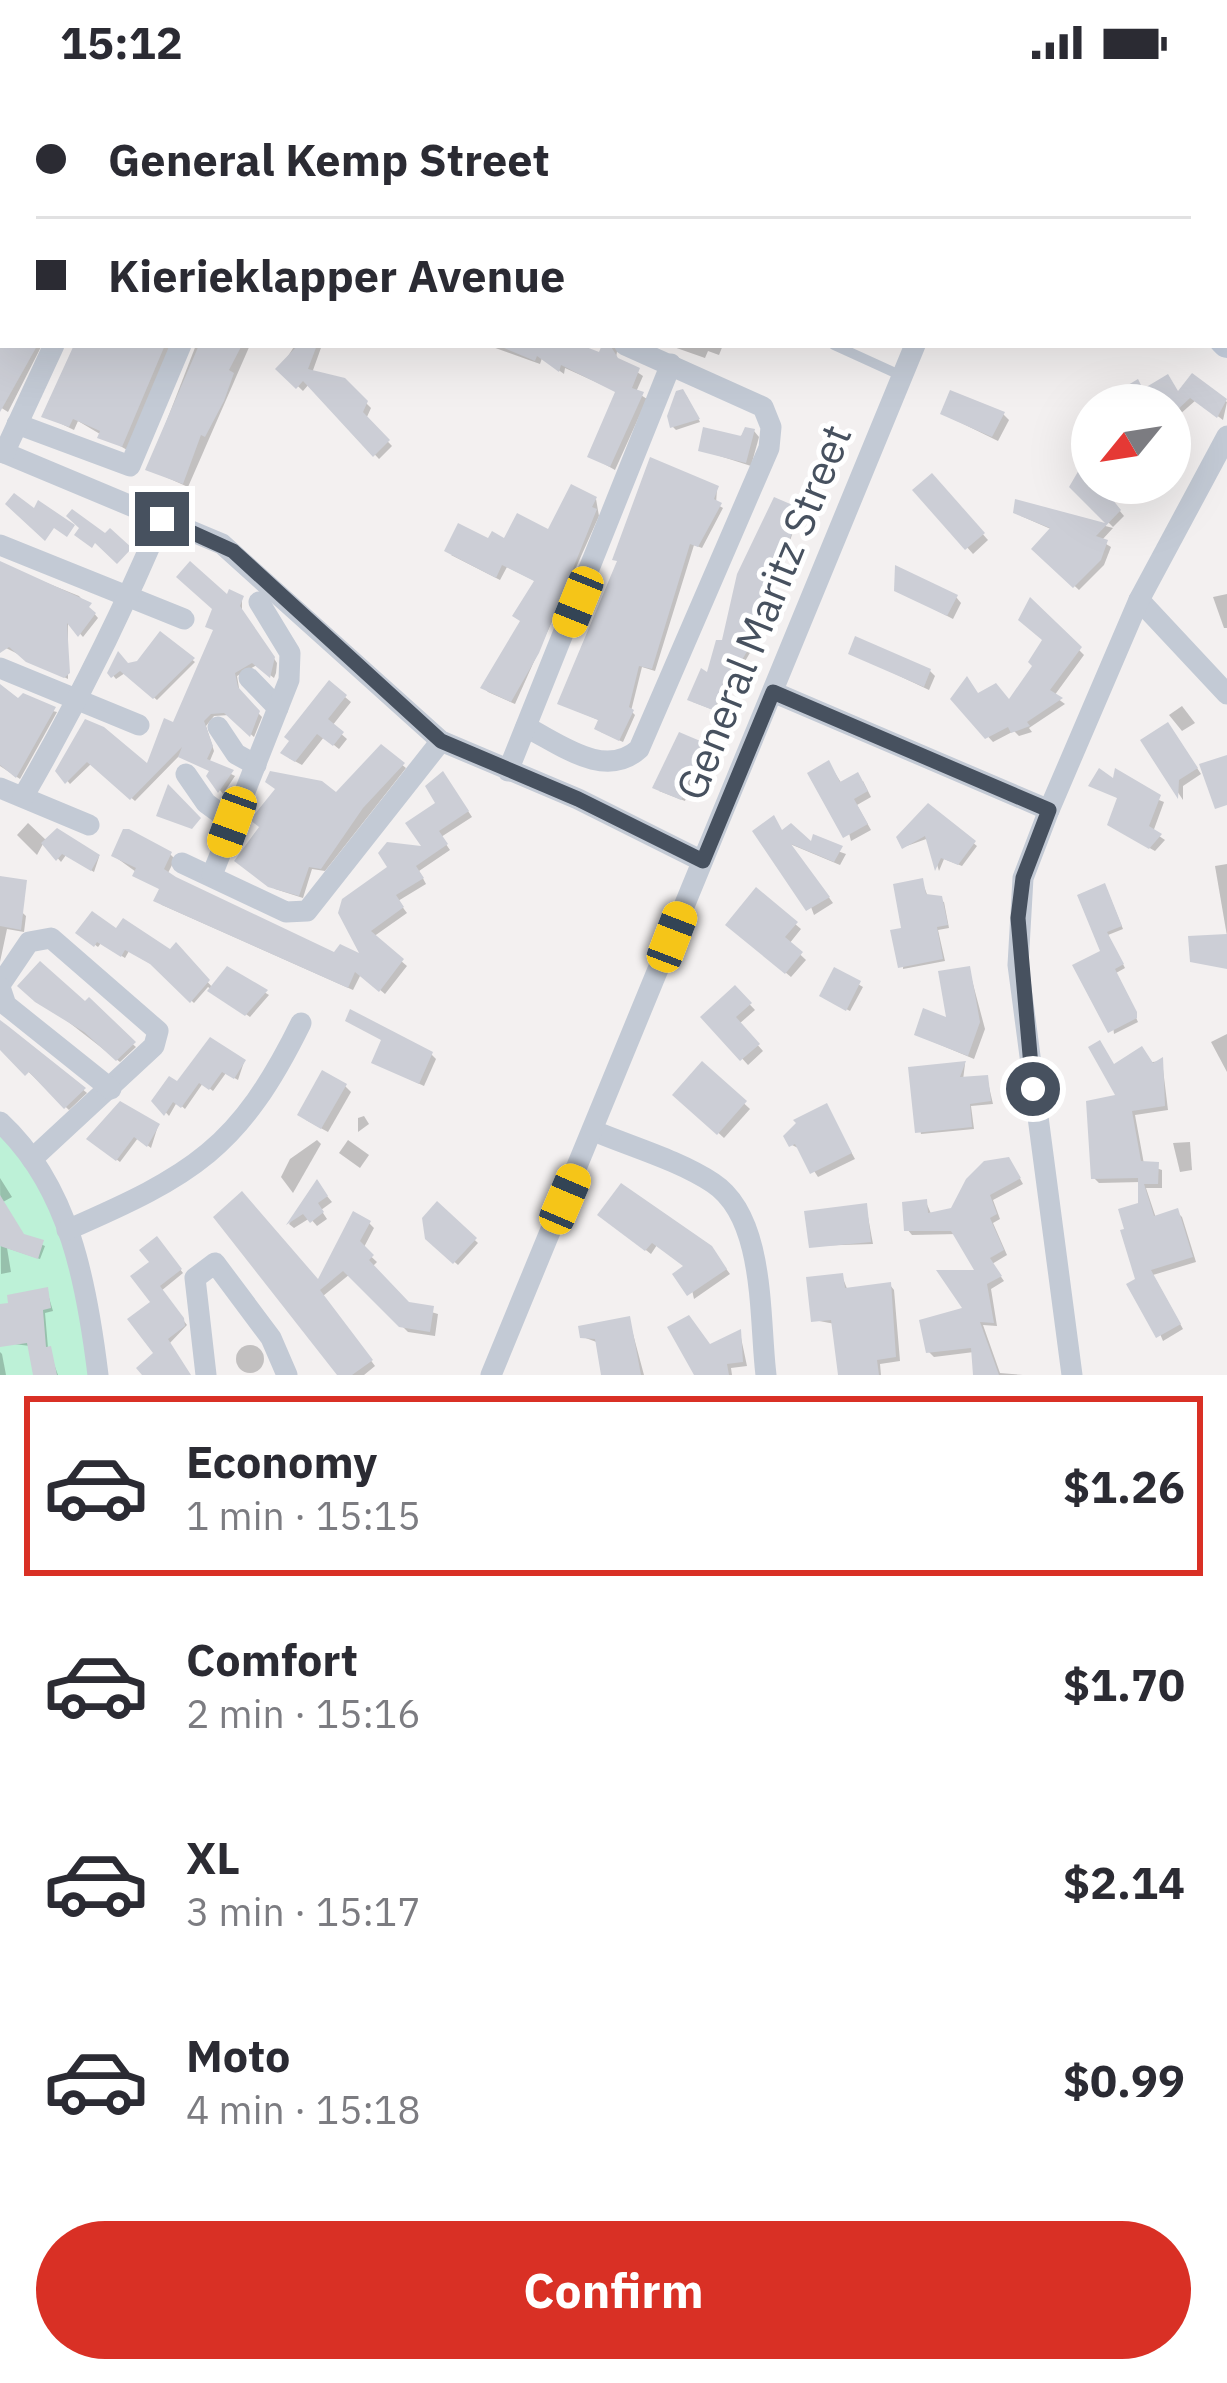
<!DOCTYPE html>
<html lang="en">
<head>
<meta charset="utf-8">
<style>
	:root { --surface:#fff; --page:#f2f2f3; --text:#2b2b33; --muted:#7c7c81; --line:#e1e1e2; --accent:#d93025 }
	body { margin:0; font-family:"IBM Plex Sans",sans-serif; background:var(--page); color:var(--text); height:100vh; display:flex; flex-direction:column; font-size:45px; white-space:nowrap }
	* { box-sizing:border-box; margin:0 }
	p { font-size:39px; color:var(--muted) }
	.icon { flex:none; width:66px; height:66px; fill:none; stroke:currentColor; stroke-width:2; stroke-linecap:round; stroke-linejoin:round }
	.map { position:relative; height:1291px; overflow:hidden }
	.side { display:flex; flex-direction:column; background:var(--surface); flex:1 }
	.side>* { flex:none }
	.top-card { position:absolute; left:0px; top:0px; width:1227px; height:264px; box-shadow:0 12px 48px #0002; display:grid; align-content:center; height:264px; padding:0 36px; background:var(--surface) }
	.needle { width:78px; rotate:240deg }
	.tools { position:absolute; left:1071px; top:300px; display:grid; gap:24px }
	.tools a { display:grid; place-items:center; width:120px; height:120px; border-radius:50%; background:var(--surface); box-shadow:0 12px 48px #0002; font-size:60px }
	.end { position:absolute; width:54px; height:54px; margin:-27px; border:15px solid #47515f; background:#fff; box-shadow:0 0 0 6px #fff }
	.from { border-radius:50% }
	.car { position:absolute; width:36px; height:72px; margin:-36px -18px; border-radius:15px; box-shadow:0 0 9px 3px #0007; background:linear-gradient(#f5c518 24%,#345 0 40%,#f5c518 0 76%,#345 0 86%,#f5c518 0) }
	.top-card b { display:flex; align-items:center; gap:42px; height:114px; font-size:45px }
	.top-card b+b { border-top:3px solid var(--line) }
	.top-card i { width:30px; height:30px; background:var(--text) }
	ul { padding:21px 0 0; list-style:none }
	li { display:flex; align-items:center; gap:36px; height:180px; margin:0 24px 18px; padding:0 12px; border:6px solid transparent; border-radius:0px }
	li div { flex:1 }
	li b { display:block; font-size:45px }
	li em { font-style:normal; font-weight:700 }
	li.on { border-color:var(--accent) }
	li>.icon { width:108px; height:108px; stroke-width:1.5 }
	.primary-button { display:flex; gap:24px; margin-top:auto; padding:24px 36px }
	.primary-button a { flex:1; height:138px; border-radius:72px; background:var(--accent); color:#fff; font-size:48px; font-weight:700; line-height:138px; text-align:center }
	.status { display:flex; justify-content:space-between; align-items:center; height:84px; padding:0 60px; background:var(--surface); direction:ltr }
	.status svg { height:33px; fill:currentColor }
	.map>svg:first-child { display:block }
</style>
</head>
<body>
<div class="status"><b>15:12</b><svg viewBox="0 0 49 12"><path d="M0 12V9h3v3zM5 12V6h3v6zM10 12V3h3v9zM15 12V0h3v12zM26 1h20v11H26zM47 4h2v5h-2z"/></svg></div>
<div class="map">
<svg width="1227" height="1291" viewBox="0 0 1227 1291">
	<rect width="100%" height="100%" fill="#f3f0f0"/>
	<polygon fill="#bdf1d7" points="0,1043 9,1047 79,1172 97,1291 0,1291"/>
	<g fill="#0003">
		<polygon points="88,0 133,0 137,3 95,3"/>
		<polygon points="225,0 259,0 266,3 223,3"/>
		<polygon points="690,0 729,0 727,3"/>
		<polygon points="732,0 816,0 819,3 736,3"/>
		<polygon points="3,84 3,149 0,147"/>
		<polygon points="0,219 3,261 42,261 8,328 0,323"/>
		<polygon points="77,261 171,261 127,366 78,337 74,346 45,332"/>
		<polygon points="196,261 250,261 188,403 148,385"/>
		<polygon points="295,261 322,261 312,289 344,297 371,324 366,335 392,362 379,375 309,300 303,307 280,285"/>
		<polygon points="487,261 575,261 600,272 605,261 618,261 616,274 643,292 636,308 647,315 615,386 590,372 618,308 565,284 564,290 542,274 540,280"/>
		<polygon points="668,261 723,261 719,271 708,267 705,274"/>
		<polygon points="1192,293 1227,318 1223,336 1196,316 1170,339 1170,321 1136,321 1144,308 1179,310"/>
		<polygon points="686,311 700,338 676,346 673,343"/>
		<polygon points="943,330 1003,330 1009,336 998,357"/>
		<polygon points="754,347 759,353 751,382 701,366"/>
		<polygon points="1084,384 1124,432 1113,443 1073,403"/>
		<polygon points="932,393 988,456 973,470 917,406"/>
		<polygon points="717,405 716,420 723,424 702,464 694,461 655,587 642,583 631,627 635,631 623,658 601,648 601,637 560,620 620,479"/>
		<polygon points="596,415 599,432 515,620 488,608 484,604 523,537 537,498 507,483 500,496 451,471 550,449"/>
		<polygon points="1017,419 1113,444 1101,457 1111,463 1104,481 1079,506 1035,465 1053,446 1021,432"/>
		<polygon points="800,428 777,494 768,491 751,567 716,627 693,618"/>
		<polygon points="0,480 79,512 98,534 83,553 68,536 68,595 0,561"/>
		<polygon points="897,506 956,513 961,519 953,535"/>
		<polygon points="1227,510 1227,544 1224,544 1213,513"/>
		<polygon points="242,514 242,527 277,579 276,589 274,594 257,581 237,592 240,610 262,633 254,653 229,631 214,632 206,642 214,667 209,679 235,692 223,710 209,692 212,688 180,671 135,717 92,679 70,700 59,687 86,639 148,684 175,642 228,515"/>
		<polygon points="1031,518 1084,571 1054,612 1065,620 1029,644 1032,648 1019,652 1014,647 993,658 954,615 979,612 1010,619 1036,582 1045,556"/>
		<polygon points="161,551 195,578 157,616 125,589 116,595 111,589 138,580"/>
		<polygon points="851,569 930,587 935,592 929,606"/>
		<polygon points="0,606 18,619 57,628 20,695 0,682"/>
		<polygon points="345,613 351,618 332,642 347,655 339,665 324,653 302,681 289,674"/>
		<polygon points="1182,622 1195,639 1182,647 1169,631"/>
		<polygon points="1173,647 1201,690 1183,702 1183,716 1144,657"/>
		<polygon points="703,662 685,717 659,707"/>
		<polygon points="381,664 406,684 325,787 312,785 303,814 275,805 238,777 337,712"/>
		<polygon points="833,686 842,700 863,697 871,713 857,721 871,746 851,757"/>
		<polygon points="447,695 472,733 441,753 450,766 419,787 426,800 398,817 407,829 373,853 407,882 385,910 361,890 353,906 162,821 157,817 161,806 114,772 170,770 175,775 167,791 335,872 366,875 342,829 427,766"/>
		<polygon points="1115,699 1164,718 1153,748 1165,756 1155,767 1116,745 1120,715 1092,701"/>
		<polygon points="928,723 977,762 962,782 944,775 939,787 929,754 904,763"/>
		<polygon points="28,739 47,757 99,773 94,788 66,771 61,778 44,758 37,771 17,751"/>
		<polygon points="783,748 846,770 840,781 790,760 833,819 814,831"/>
		<polygon points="1227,780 1227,852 1215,782"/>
		<polygon points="922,797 928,813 944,818 949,844 938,846 945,877 903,885 905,846"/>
		<polygon points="1107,806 1123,845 1108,851 1125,884 1116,889 1138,938 1114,950 1104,868"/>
		<polygon points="756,807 801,845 789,860 806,876 791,893 734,846"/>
		<polygon points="0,808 26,832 24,848 7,845 0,878"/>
		<polygon points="79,849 117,849 171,869 176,863 213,904 227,886 269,911 250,933 208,903 194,919 156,883 129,867 125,874 101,859 98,863"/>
		<polygon points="40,881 136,963 120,978 22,902"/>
		<polygon points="969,885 985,945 974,975 917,951 950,938"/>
		<polygon points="835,887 863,903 850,927 825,914"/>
		<polygon points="735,905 755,926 739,940 763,967 748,981 705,933"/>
		<polygon points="0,937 87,1009 69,1026 0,961"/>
		<polygon points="1227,950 1227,988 1211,958"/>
		<polygon points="431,970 436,975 424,1002 375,979"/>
		<polygon points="1162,977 1168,1026 1135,1031 1144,1080 1162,1086 1162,1104 1146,1104 1156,1134 1177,1128 1182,1133 1196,1178 1153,1191 1183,1245 1163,1257 1138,1197 1141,1098 1099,1099 1094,1094 1120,1013 1115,982"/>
		<polygon points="244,978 238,996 226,989 213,1007 203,999 185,1025 177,1018 169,1032 155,1016 177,1001"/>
		<polygon points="965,980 963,996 987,994 993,1020 971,1022 974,1045 921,1050 911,986"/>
		<polygon points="702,981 750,1025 724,1054 676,1010"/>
		<polygon points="345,1002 351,1008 328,1048 306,1036"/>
		<polygon points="826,1023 855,1075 818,1093 800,1065 792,1061"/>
		<polygon points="364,1032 369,1040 358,1048 358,1034"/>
		<polygon points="158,1042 151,1064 138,1054 120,1078 90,1055"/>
		<polygon points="317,1056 321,1060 293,1109 281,1093 290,1075"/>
		<polygon points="348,1056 369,1071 360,1084 339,1069"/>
		<polygon points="1190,1058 1192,1086 1180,1088 1173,1059"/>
		<polygon points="1013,1082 1023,1100 993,1116 1000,1135 993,1139 1007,1171 992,1180 1004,1197 991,1205 997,1242 983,1241 1000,1289 1023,1291 976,1291 974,1268 934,1273 929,1268 967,1226 979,1189 957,1150 912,1151 907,1145 926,1118 932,1132 953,1127"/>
		<polygon points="0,1094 12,1113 3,1118 24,1153 45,1162 40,1175 7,1164 11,1188 1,1190"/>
		<polygon points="317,1100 332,1118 321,1126 327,1135 317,1142 310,1134 294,1144 289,1140"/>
		<polygon points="437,1121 478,1159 458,1181 428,1154"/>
		<polygon points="866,1122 873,1160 812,1162"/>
		<polygon points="218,1134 319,1199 369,1139 374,1144 363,1165 377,1178 372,1183 408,1221 438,1230 435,1252 408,1248 350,1190 323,1212 375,1282 364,1291 341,1291"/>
		<polygon points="606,1135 716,1171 730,1190 694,1215 687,1183 657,1161 651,1170"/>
		<polygon points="157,1156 183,1189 161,1207 187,1241 169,1260 190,1291 146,1291 140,1284 157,1269 153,1179"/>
		<polygon points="842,1192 848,1207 890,1201 894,1206 900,1277 880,1280 881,1291 841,1291 835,1240 814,1236"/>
		<polygon points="47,1207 53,1227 45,1229 48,1264 58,1291 36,1291 30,1262 14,1260"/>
		<polygon points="629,1235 644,1291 604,1291 599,1259 583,1253"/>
		<polygon points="671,1244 710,1263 740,1249 747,1282 731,1284 732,1291 697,1291"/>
		<circle cx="250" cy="1275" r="14"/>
		<polygon points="0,1268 2,1270 6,1291 0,1291"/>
	</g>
	<g fill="#ccced6">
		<polygon points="0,261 37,262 0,328"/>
		<polygon points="74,261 165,261 122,363 97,354 100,347 73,335 69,343 41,333"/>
		<polygon points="199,261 242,261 229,286 234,289 224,317 205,353 201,351 183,400 145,386"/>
		<polygon points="298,261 317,261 308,285 345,294 368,317 363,328 390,356 373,373 303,297 296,305 275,285"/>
		<polygon points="497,261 581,261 599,268 602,261 610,261 618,274 640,284 632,304 644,308 610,383 587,373 615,308 561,281 559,288 537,272 535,277"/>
		<polygon points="1192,289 1227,315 1217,334 1190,314 1170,333 1170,321 1133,321 1123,304 1138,295 1143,305 1168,290 1178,307"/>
		<polygon points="683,305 700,335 670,344 667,332 676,307"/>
		<polygon points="950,306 1005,328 992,353 940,330"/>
		<polygon points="703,343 741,352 745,343 755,345 746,379 698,367"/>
		<polygon points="650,373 719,402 714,415 722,419 698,463 690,460 652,585 639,582 629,623 634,626 619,657 594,645 598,636 557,620 617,477 612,476"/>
		<polygon points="1083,379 1092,399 1099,399 1121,426 1096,452 1108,456 1101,476 1073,504 1031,465 1050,444 1013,429 1015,415 1105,439 1069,403"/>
		<polygon points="932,389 985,449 965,466 912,406"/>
		<polygon points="571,400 597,413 592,423 597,425 539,569 511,618 480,604 520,537 512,532 534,497 502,481 496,494 444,467 458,439 488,454 492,447 504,454 517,429 548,445"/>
		<polygon points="14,409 34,424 38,416 75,441 67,453 54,444 45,457 5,420"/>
		<polygon points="774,413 802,425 774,493 766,490 749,564 713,626 687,616 701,584 707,588 716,556 722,556 737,490"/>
		<polygon points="72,425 105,449 110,444 132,464 117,480 95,459 92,464 74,451 79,444 66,432"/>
		<polygon points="0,477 92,519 89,523 96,529 78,553 67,539 70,589 64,594 26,578 9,563 0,569"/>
		<polygon points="190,477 227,510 229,505 244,512 240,522 275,573 270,594 252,579 235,589 238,603 260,627 250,653 224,629 211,630 204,637 213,662 207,675 234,686 218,709 206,692 209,687 178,673 182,663 130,716 87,678 65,700 55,687 85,635 104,643 147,679 164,634 173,638 213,546 205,543 212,525 176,493"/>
		<polygon points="895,481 958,511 947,532 894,507"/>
		<polygon points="1030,513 1082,563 1050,606 1063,614 1027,638 1030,642 1011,649 1008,643 985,655 950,615 967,592 978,609 996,599 1009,615 1032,582 1028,578 1042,556 1018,536"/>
		<polygon points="160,547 195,574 153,615 120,587 111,594 107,589 118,567 128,579 137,577"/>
		<polygon points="855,552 931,585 924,603 848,570"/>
		<polygon points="329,596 347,611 328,635 344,648 333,662 317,650 295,678 280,669 289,657 284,653"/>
		<polygon points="0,600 18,614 23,609 56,623 16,694 0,681"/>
		<polygon points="1168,638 1198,684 1179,696 1178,715 1140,656"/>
		<polygon points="679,648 705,659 681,716 652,704"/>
		<polygon points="381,660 405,679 363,724 321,785 309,783 299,812 268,803 234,777 259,743 250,736 275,705 265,698 270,687 322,697 336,708"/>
		<polygon points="1227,671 1227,721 1215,725 1199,680"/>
		<polygon points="829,676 840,698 858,688 868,707 854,715 868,740 843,754 807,689"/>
		<polygon points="1099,684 1113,694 1115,684 1161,711 1149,742 1162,750 1149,765 1107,741 1117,714 1088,702"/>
		<polygon points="443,687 469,727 439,747 448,760 416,782 424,794 396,811 404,823 371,847 404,875 379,908 355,888 348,904 153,817 159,805 132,792 136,784 111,772 123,745 129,745 172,768 164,785 176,793 334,868 340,860 359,869 338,829 342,815 387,783 378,769 387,758 421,762 405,739 435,719 425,702"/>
		<polygon points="168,700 201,734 192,745 156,732"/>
		<polygon points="928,719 976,757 958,781 941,774 935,787 925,752 902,765 896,753"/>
		<polygon points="774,731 782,746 791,739 811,757 813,750 843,762 834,778 791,760 830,813 806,827 752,747"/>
		<polygon points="57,744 100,771 91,787 62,770 56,777 41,759"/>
		<polygon points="0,792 27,796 21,846 0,842"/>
		<polygon points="923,794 926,810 942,812 948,841 937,843 943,875 898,884 890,846 901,844 893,800"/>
		<polygon points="1105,799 1122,842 1107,848 1124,880 1115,885 1137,928 1137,934 1108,949 1072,881 1100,867 1077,811"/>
		<polygon points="756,803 798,838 785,853 803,868 785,890 725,841"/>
		<polygon points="92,827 116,844 123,834 170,865 176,858 210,896 190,919 150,880 125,866 121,873 97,858 94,863 75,849"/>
		<polygon points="1227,850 1227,885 1190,878 1188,852"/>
		<polygon points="40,877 85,917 89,913 136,958 116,977 84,948 35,918 17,902"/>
		<polygon points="227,882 268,906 245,932 207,907"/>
		<polygon points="970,882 980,938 968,972 914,951 923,924 946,933 938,887"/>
		<polygon points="834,883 861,897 846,927 819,912"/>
		<polygon points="735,901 752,919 736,933 760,960 740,977 700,933"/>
		<polygon points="350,925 433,968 419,1000 371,979 381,956 345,937"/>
		<polygon points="0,936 8,942 86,1004 64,1025 29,988 25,992 0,966"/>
		<polygon points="210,953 246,976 234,995 222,988 209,1006 199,999 181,1024 173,1018 164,1032 151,1017 169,992 177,997"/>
		<polygon points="1100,956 1114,980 1142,962 1153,979 1163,973 1165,1022 1132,1027 1141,1077 1159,1078 1158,1100 1144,1100 1154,1132 1178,1124 1193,1173 1151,1186 1181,1240 1156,1254 1126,1200 1135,1195 1120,1146 1124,1145 1118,1125 1138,1119 1138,1094 1091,1095 1086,1017 1115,1011 1088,963"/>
		<polygon points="702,977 747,1017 717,1051 672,1011"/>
		<polygon points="966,977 960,993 988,991 991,1017 970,1020 972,1043 915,1049 908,983"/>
		<polygon points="322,986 347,1000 321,1045 297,1031"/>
		<polygon points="120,1017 160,1040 147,1063 134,1053 116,1077 86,1055"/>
		<polygon points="827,1019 852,1069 810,1090 795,1060 789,1063 783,1052 796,1039 793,1036"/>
		<polygon points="1009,1073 1021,1094 990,1111 997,1130 990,1134 1004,1166 990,1174 1002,1192 987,1200 994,1239 980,1238 999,1291 973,1291 971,1264 926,1269 919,1236 962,1224 936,1186 974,1186 951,1147 904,1147 902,1118 927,1115 928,1129 951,1124 966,1095 984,1077"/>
		<polygon points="317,1095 328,1112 318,1119 324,1128 310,1139 303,1130 286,1141"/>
		<polygon points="621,1099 712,1162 727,1185 687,1212 672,1190 683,1182 652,1159 645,1167 597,1131"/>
		<polygon points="242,1107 318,1195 353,1127 371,1137 360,1157 374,1171 369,1176 409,1218 434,1222 430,1248 399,1243 343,1187 320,1206 373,1276 352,1291 337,1291 213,1133"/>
		<polygon points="0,1111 24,1150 44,1156 38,1175 0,1162"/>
		<polygon points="437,1117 477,1154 453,1180 425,1155 422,1134"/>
		<polygon points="867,1119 871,1158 809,1164 804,1127"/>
		<polygon points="157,1152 182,1185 160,1202 184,1234 185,1242 168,1255 191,1291 142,1291 136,1284 153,1269 127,1235 150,1218 130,1192 149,1178 139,1166"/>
		<polygon points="843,1189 845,1204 891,1198 896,1273 877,1276 879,1291 838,1291 831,1236 811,1238 806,1193"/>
		<polygon points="48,1203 51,1224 43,1226 46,1263 51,1262 57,1291 33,1291 27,1259 0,1263 0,1220 8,1219 7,1211"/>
		<polygon points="689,1231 710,1260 741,1245 743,1278 727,1280 729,1291 694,1291 667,1243"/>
		<polygon points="630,1232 641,1291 601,1291 595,1255 580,1254 578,1242"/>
	</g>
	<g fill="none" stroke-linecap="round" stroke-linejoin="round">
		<g stroke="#c3cad5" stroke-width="10">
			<polyline points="377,0 386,3"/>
			<polyline points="483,3 484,0"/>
			<polyline points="645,3 647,0"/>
			<polyline points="662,3 664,0"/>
			<polyline points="834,261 902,292"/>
		</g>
		<g stroke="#c3cad5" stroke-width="21">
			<polyline points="0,1 5,3"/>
			<polyline points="1019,3 1020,0"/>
			<polyline points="0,54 3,46"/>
			<polyline points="17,340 130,382 181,261"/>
			<polyline points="0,367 222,460 441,657 578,715 702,777"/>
			<polyline points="4,369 54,261"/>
			<polyline points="0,461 184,535"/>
			<polyline points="1139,516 1227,610"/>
			<polyline points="0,584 139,641"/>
			<polyline points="249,594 278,624"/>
			<polyline points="773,608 1049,726"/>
			<polyline points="218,643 236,670 256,681"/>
			<path d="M526,643c34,17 79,53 113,22l130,-301 2,-21 -8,-20 -138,-62"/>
			<polyline points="508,687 671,280"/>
			<polyline points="186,690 206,719 232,738"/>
			<polyline points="0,704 89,741"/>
			<path d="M23,713c52,-90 98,-182 139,-278"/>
			<polyline points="182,779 286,828 307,827 441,657"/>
			<polyline points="212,791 289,596 290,569 259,518"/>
			<polyline points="0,901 29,858 51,854 158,947 154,962 32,1075"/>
			<polyline points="0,903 6,921 111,1005"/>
			<path d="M0,1038c70,65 87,163 98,253"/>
			<path d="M594,1047c38,16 84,29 119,52 53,35 46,136 53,192"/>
			<path d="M67,1146c126,-55 172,-81 234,-207"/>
			<polyline points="206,1291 195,1194 215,1179 271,1254 287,1291"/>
			<polyline points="491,1291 915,261"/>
			<polyline points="1072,1291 1018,881 1023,794 1049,726 1139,516 1227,352"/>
		</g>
		<g stroke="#c2cbda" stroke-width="30">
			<polyline points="896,0 900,3"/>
			<polyline points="1224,256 1227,259"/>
		</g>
	</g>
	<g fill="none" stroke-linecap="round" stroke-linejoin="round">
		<polyline stroke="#47515f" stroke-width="15" points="162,435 233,467 441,657 578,715 703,777 773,608 1049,726 1023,794 1018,834 1033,1005"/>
	</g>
	<g text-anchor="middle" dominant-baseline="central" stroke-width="10" stroke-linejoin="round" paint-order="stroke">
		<g font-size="42" fill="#47515f" stroke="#fff">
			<text transform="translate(763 528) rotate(-68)">General Maritz Street</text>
		</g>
	</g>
</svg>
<div class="tools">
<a><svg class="needle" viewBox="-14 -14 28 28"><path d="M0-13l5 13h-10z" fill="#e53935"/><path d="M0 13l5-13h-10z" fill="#7c7c81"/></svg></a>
</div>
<i class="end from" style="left:1033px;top:1005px"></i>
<i class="end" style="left:162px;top:435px"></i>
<i class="car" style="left:578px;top:518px;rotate:202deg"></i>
<i class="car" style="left:232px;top:738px;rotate:200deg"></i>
<i class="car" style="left:672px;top:853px;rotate:21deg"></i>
<i class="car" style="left:565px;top:1115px;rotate:23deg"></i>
<div class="top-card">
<b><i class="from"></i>General Kemp Street</b>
<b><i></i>Kierieklapper Avenue</b>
</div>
</div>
<section class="side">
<ul>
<li class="on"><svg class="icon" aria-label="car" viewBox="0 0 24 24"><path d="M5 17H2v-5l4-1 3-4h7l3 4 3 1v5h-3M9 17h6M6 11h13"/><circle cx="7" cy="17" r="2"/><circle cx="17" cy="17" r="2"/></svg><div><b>Economy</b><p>1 min · 15:15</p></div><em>$1.26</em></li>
<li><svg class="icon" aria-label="car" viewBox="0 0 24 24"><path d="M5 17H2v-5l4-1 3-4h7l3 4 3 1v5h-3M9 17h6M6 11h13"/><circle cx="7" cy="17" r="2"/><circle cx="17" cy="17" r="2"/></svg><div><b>Comfort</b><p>2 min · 15:16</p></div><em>$1.70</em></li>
<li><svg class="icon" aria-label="car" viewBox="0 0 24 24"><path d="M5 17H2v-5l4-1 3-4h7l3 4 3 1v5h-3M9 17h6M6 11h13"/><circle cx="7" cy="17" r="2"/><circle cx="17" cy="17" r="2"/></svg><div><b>XL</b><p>3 min · 15:17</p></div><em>$2.14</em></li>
<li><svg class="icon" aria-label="car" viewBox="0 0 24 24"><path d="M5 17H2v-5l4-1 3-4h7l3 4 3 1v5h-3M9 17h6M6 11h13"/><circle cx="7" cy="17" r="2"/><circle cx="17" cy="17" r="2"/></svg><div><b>Moto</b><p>4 min · 15:18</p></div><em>$0.99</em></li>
</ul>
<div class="primary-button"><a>Confirm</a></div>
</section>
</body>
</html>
